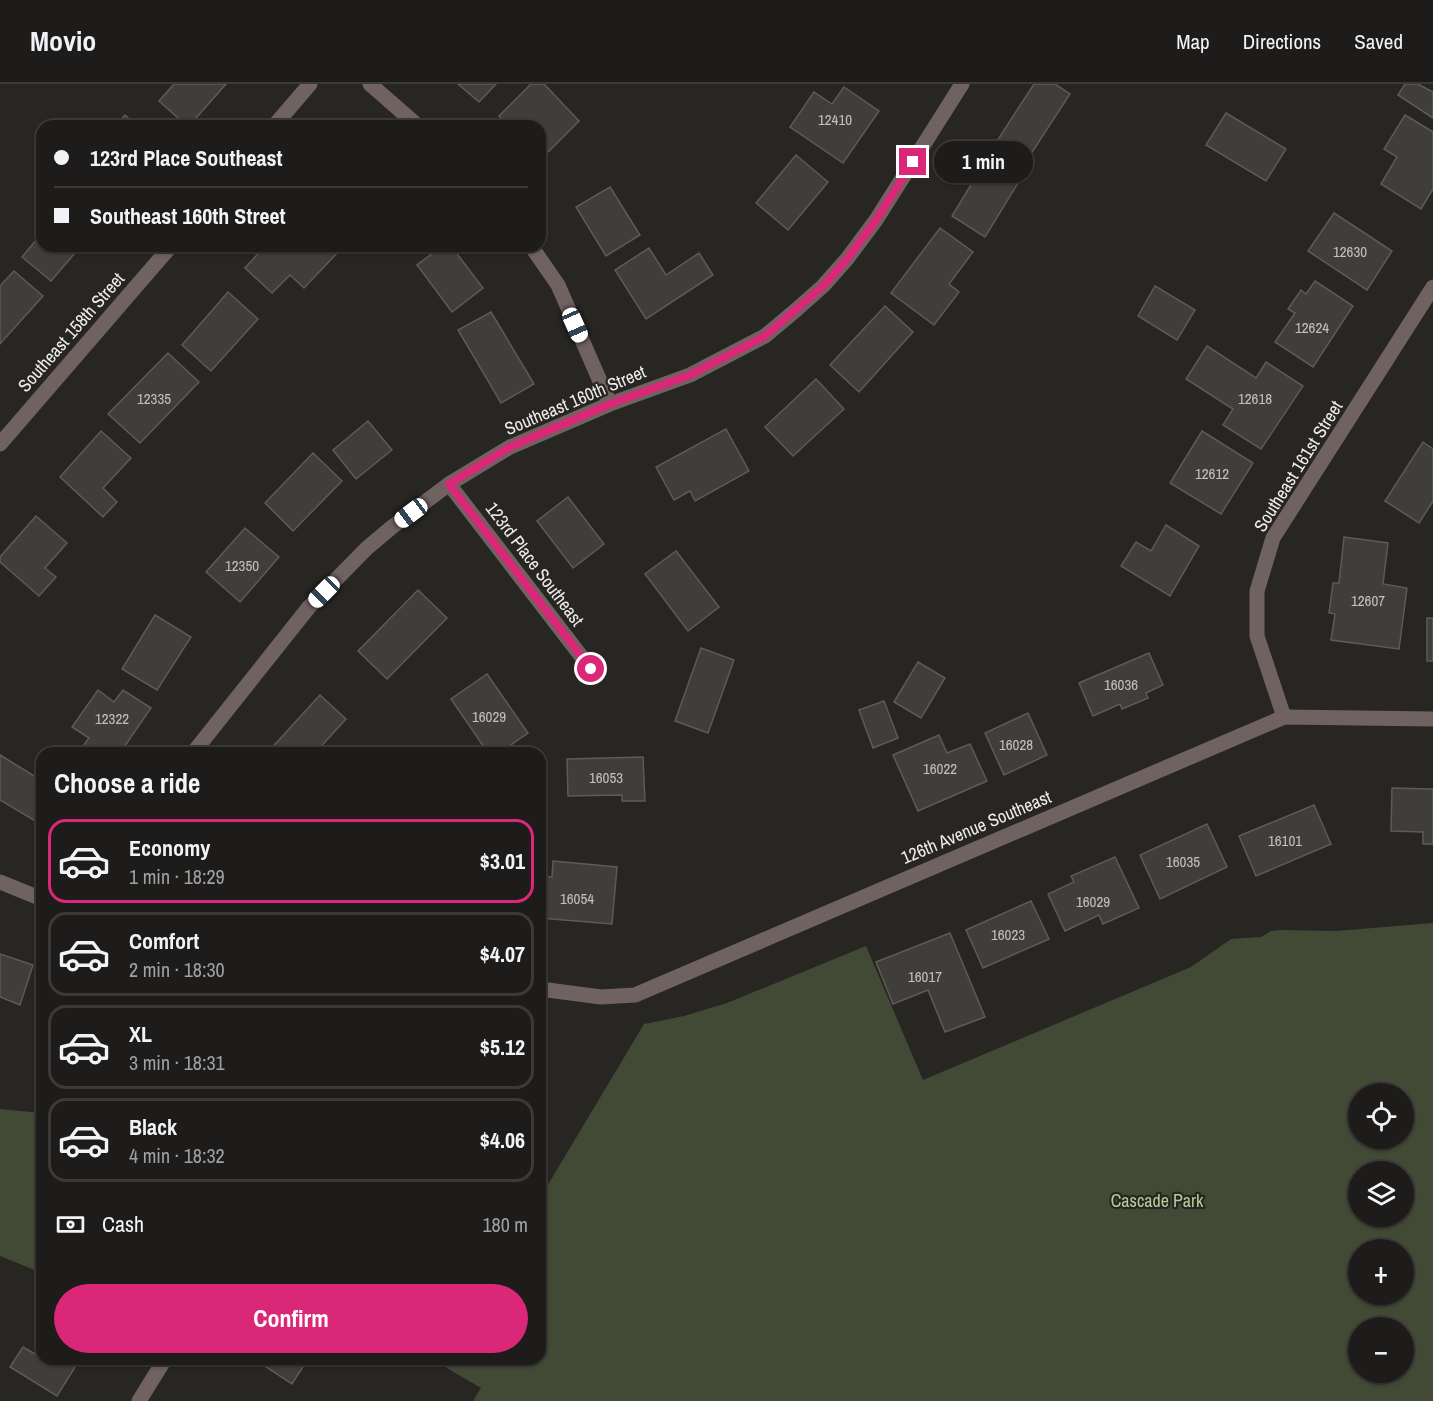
<!DOCTYPE html>
<html lang="en">
<head>
<meta charset="utf-8">
<style>
	:root { --surface:#1d1c1a; --page:#252523; --text:#f1f3f6; --muted:#a0a1a2; --line:#3b3a39; --accent:#db2777 }
	body { margin:0; font-family:"Archivo Narrow",sans-serif; background:var(--page); color:var(--text); height:100vh; display:flex; flex-direction:column; font-size:22px; white-space:nowrap }
	* { box-sizing:border-box; margin:0 }
	p { font-size:20px; color:var(--muted) }
	.icon { flex:none; width:33px; height:33px; fill:none; stroke:currentColor; stroke-width:2; stroke-linecap:round; stroke-linejoin:round }
	.map { position:relative; flex:1; overflow:hidden }
	.drawer { position:absolute; left:36px; top:663px; width:510px; height:618px; display:flex; flex-direction:column; background:var(--surface); border-radius:18px; box-shadow:0 2px 4px #0004,0 0 0 2px var(--line) }
	.drawer>* { flex:none }
	.hud { position:absolute; left:36px; top:36px; width:510px; height:132px; border-radius:18px; box-shadow:0 2px 4px #0004,0 0 0 2px var(--line); display:grid; align-content:center; height:132px; padding:0 18px; background:var(--surface) }
	.tools { position:absolute; left:1348px; top:999px; display:grid; gap:12px }
	.tools a { display:grid; place-items:center; width:66px; height:66px; border-radius:50%; background:var(--surface); box-shadow:0 2px 4px #0004,0 0 0 2px var(--line); font-size:30px }
	.end { position:absolute; width:27px; height:27px; margin:-14px; border:8px solid #db2777; background:#fff; box-shadow:0 0 0 3px #fff }
	.from { border-radius:50% }
	.bubble { position:absolute; height:42px; border-radius:21px; background:var(--surface); box-shadow:0 2px 4px #0004,0 0 0 2px var(--line); font-size:20px; font-weight:700; line-height:42px; text-align:center }
	.car { position:absolute; width:18px; height:36px; margin:-18px -9px; border-radius:8px; box-shadow:0 0 4px 2px #0007; background:linear-gradient(#fff 24%,#345 0 40%,#fff 0 76%,#345 0 86%,#fff 0) }
	.hud b { display:flex; align-items:center; gap:21px; height:57px; font-size:22px }
	.hud b+b { border-top:2px solid var(--line) }
	.hud i { width:15px; height:15px; background:var(--text) }
	ul { padding:0; list-style:none }
	li { display:flex; align-items:center; gap:18px; height:84px; margin:0 12px 9px; padding:0 6px; border:3px solid var(--line); border-radius:18px }
	li div { flex:1 }
	li b { display:block; font-size:22px }
	li em { font-style:normal; font-weight:700 }
	li.current { border-color:var(--accent) }
	li>.icon { width:54px; height:54px; stroke-width:1.5 }
	h2 { padding:0 18px; font-size:27px; line-height:72px }
	.pay { display:flex; align-items:center; gap:15px; height:66px; padding:0 18px; font-size:22px }
	.pay p { margin-inline-start:auto }
	.button { display:flex; gap:12px; margin-top:auto; padding:12px 18px }
	.button a { flex:1; height:69px; border-radius:36px; background:var(--accent); color:#fff; font-size:24px; font-weight:700; line-height:69px; text-align:center }
	header { display:flex; align-items:center; gap:36px; box-sizing:border-box; height:84px; padding:0 30px; background:var(--surface); border-bottom:2px solid var(--line) }
	header strong { font-size:28px }
	nav { display:flex; gap:33px; margin-inline-start:auto; font-size:21px }
	.map>svg:first-child { display:block }
</style>
</head>
<body>
<header>
<strong>Movio</strong>
<nav><a>Map</a><a>Directions</a><a>Saved</a></nav>
</header>
<div class="map">
<svg width="1433" height="1317" viewBox="0 0 1433 1317">
	<rect width="100%" height="100%" fill="#272623"/>
	<g fill="#424935" fill-rule="evenodd">
		<path d="M1433,839v478h-960l8,-13 -41,-24 4,-5h96v-161l104,-174 40,-8 43,-13 139,-57 57,134 268,-113 40,-28 30,-2 10,-6 10,-1 55,1zM1359,1010h45v44h-45zM1359,1088h45v44h-45zM1359,1166h45v44h-45zM1359,1244h45v44h-45z"/>
		<polygon points="0,1025 42,1029 42,1189 0,1172"/>
	</g>
	<g fill="#3f3e3a" stroke="#5d5b58" stroke-width="1.5">
		<polygon points="174,0 226,0 189,42 187,42 159,17"/>
		<polygon points="458,0 496,0 479,18"/>
		<polygon points="531,0 544,0 579,37 541,75 540,42 509,42 499,32"/>
		<polygon points="1034,0 1055,0 1070,10 1027,76 997,57"/>
		<polygon points="1405,0 1418,0 1433,8 1433,34 1398,11"/>
		<polygon points="844,3 879,27 843,79 790,43 814,8 832,20"/>
		<polygon points="1226,29 1286,65 1266,97 1206,61"/>
		<polygon points="125,31 137,42 115,42"/>
		<polygon points="1405,31 1433,48 1433,105 1421,125 1381,100 1397,73 1384,65"/>
		<polygon points="796,71 828,98 788,146 756,119"/>
		<polygon points="989,71 1023,91 985,153 952,132"/>
		<polygon points="610,103 640,151 606,172 576,123"/>
		<polygon points="1334,129 1392,167 1367,206 1308,167"/>
		<polygon points="940,144 973,168 949,200 959,208 934,241 891,209"/>
		<polygon points="42,149 42,162 81,162 51,197 22,173"/>
		<polygon points="265,162 336,162 340,166 304,204 290,191 272,209 245,184"/>
		<polygon points="442,162 451,162 483,204 452,228 417,181"/>
		<polygon points="649,164 666,191 699,169 713,191 646,235 615,186"/>
		<polygon points="14,187 43,212 0,260 0,202"/>
		<polygon points="1315,197 1353,222 1313,283 1275,258 1295,229 1288,225 1301,206 1306,210"/>
		<polygon points="1155,202 1195,226 1177,256 1138,232"/>
		<polygon points="228,208 258,235 211,287 182,261"/>
		<polygon points="885,222 913,248 859,308 830,281"/>
		<polygon points="491,228 534,300 501,319 458,246"/>
		<polygon points="1207,262 1256,294 1266,278 1303,302 1261,365 1223,341 1233,325 1186,295"/>
		<polygon points="168,269 199,298 140,359 108,330"/>
		<polygon points="816,295 844,325 793,372 765,343"/>
		<polygon points="368,337 392,366 356,395 333,366"/>
		<polygon points="726,345 749,387 695,417 690,407 674,416 656,383"/>
		<polygon points="101,347 131,374 103,404 117,418 103,433 60,393"/>
		<polygon points="1202,347 1253,379 1221,430 1170,399"/>
		<polygon points="1423,358 1433,365 1433,417 1419,439 1385,417"/>
		<polygon points="313,369 342,397 293,447 265,419"/>
		<polygon points="568,413 604,460 573,484 537,437"/>
		<polygon points="36,432 67,459 45,484 56,493 39,512 0,478 0,473"/>
		<polygon points="1166,441 1199,462 1170,512 1121,482 1136,458 1151,467"/>
		<polygon points="245,444 279,473 240,518 206,488"/>
		<polygon points="1344,453 1388,459 1383,500 1407,504 1399,565 1331,556 1335,530 1329,529 1333,499 1339,499"/>
		<polygon points="676,467 719,523 688,547 645,490"/>
		<polygon points="418,506 447,534 387,595 358,567"/>
		<polygon points="155,531 191,553 157,606 122,585"/>
		<rect x="1427" y="534" width="6" height="43"/>
		<polygon points="701,564 734,576 708,649 675,637"/>
		<polygon points="1149,569 1163,601 1146,609 1148,614 1122,625 1120,620 1093,632 1079,599"/>
		<polygon points="918,578 945,594 921,634 894,618"/>
		<polygon points="487,590 528,649 499,669 488,669 451,615"/>
		<polygon points="98,606 114,618 123,606 151,624 120,669 78,669 89,654 72,643"/>
		<polygon points="320,611 346,635 315,669 267,669"/>
		<polygon points="884,617 898,654 873,664 859,626"/>
		<polygon points="1028,629 1047,671 1004,691 985,649"/>
		<polygon points="939,651 947,669 970,660 987,697 918,727 893,671"/>
		<polygon points="0,671 34,692 42,679 42,741 0,716"/>
		<polygon points="643,673 645,717 622,717 622,711 568,712 567,675"/>
		<polygon points="1392,704 1433,705 1433,760 1423,760 1423,748 1391,747"/>
		<polygon points="1314,721 1331,760 1256,792 1239,752"/>
		<polygon points="1207,740 1227,783 1160,815 1140,771"/>
		<polygon points="1115,773 1139,824 1103,840 1099,831 1065,847 1048,810 1074,798 1071,792"/>
		<polygon points="553,777 617,783 612,840 540,834 540,792 552,793"/>
		<polygon points="1031,817 1049,855 983,884 966,846"/>
		<polygon points="950,849 985,933 945,948 928,906 893,920 876,878"/>
		<polygon points="0,870 33,881 20,921 0,913"/>
		<polygon points="42,1259 42,1275 80,1275 57,1312 10,1283 23,1263 35,1270"/>
		<polygon points="254,1275 308,1275 292,1300"/>
	</g>
	<g fill="none" stroke-linecap="round" stroke-linejoin="round">
		<g stroke="#716262" stroke-width="15">
			<polyline points="370,0 418,42"/>
			<polyline points="274,42 310,0"/>
			<polyline points="531,162 558,201 610,320"/>
			<polyline points="0,360 171,162"/>
			<polyline points="449,400 591,585"/>
			<polyline points="1284,633 1257,552 1257,507 1273,454 1433,203"/>
			<polyline points="193,669 309,523 367,464 392,443 449,400 510,363 610,320 690,291 765,252 796,226 823,202 847,175 876,136 962,0"/>
			<polyline points="0,798 42,815"/>
			<polyline points="540,905 601,913 635,911 1284,633 1433,635"/>
			<polyline points="139,1317 165,1275"/>
		</g>
	</g>
	<g fill="none" stroke-linecap="round" stroke-linejoin="round">
		<polyline stroke="#db2777" stroke-width="8" points="591,585 449,400 510,363 610,320 690,291 765,252 823,202 847,175 876,136 913,78"/>
	</g>
	<g text-anchor="middle" dominant-baseline="central" stroke-width="4.5" stroke-linejoin="round" paint-order="stroke">
		<g font-size="15" fill="#c2c1bf">
			<text x="835" y="35">12410</text>
			<text x="1350" y="167">12630</text>
			<text x="1312" y="243">12624</text>
			<text x="154" y="314">12335</text>
			<text x="1255" y="314">12618</text>
			<text x="1212" y="389">12612</text>
			<text x="242" y="481">12350</text>
			<text x="1368" y="516">12607</text>
			<text x="1121" y="600">16036</text>
			<text x="489" y="632">16029</text>
			<text x="112" y="634">12322</text>
			<text x="1016" y="660">16028</text>
			<text x="940" y="684">16022</text>
			<text x="606" y="693">16053</text>
			<text x="1285" y="756">16101</text>
			<text x="1183" y="777">16035</text>
			<text x="577" y="814">16054</text>
			<text x="1093" y="817">16029</text>
			<text x="1008" y="850">16023</text>
			<text x="925" y="892">16017</text>
		</g>
		<g font-size="18" fill="#eeedeb" stroke="#272623">
			<text transform="translate(71 248) rotate(-49)">Southeast 158th Street</text>
			<text transform="translate(575 316) rotate(-23)">Southeast 160th Street</text>
			<text transform="translate(1298 382) rotate(-58)">Southeast 161st Street</text>
			<text transform="translate(535 480) rotate(53)">123rd Place Southeast</text>
			<text transform="translate(976 743) rotate(-23)">126th Avenue Southeast</text>
		</g>
		<g font-size="18" fill="#b9cc98" stroke="#272623">
			<text x="1157" y="1116">Cascade Park</text>
		</g>
	</g>
</svg>
<div class="tools">
<a><svg class="icon" aria-label="locate" viewBox="0 0 24 24"><circle cx="12" cy="12" r="6"/><path d="M12 2v4M12 18v4M2 12h4M18 12h4"/></svg></a>
<a><svg class="icon" aria-label="layers" viewBox="0 0 24 24"><path d="M12 4l9 5-9 5-9-5zM3 14l9 5 9-5"/></svg></a>
<a>+</a>
<a>−</a>
</div>
<i class="end from" style="left:591px;top:585px"></i>
<i class="end" style="left:913px;top:78px"></i>
<div class="bubble" style="left:934px;top:57px;width:99px">1 min</div>
<i class="car" style="left:575px;top:241px;rotate:156deg"></i>
<i class="car" style="left:411px;top:429px;rotate:233deg"></i>
<i class="car" style="left:324px;top:508px;rotate:225deg"></i>
<div class="hud">
<b><i class="from"></i>123rd Place Southeast</b>
<b><i></i>Southeast 160th Street</b>
</div>
<section class="drawer">
<h2>Choose a ride</h2>
<ul>
<li class="current"><svg class="icon" aria-label="car" viewBox="0 0 24 24"><path d="M5 17H2v-5l4-1 3-4h7l3 4 3 1v5h-3M9 17h6M6 11h13"/><circle cx="7" cy="17" r="2"/><circle cx="17" cy="17" r="2"/></svg><div><b>Economy</b><p>1 min · 18:29</p></div><em>$3.01</em></li>
<li><svg class="icon" aria-label="car" viewBox="0 0 24 24"><path d="M5 17H2v-5l4-1 3-4h7l3 4 3 1v5h-3M9 17h6M6 11h13"/><circle cx="7" cy="17" r="2"/><circle cx="17" cy="17" r="2"/></svg><div><b>Comfort</b><p>2 min · 18:30</p></div><em>$4.07</em></li>
<li><svg class="icon" aria-label="car" viewBox="0 0 24 24"><path d="M5 17H2v-5l4-1 3-4h7l3 4 3 1v5h-3M9 17h6M6 11h13"/><circle cx="7" cy="17" r="2"/><circle cx="17" cy="17" r="2"/></svg><div><b>XL</b><p>3 min · 18:31</p></div><em>$5.12</em></li>
<li><svg class="icon" aria-label="car" viewBox="0 0 24 24"><path d="M5 17H2v-5l4-1 3-4h7l3 4 3 1v5h-3M9 17h6M6 11h13"/><circle cx="7" cy="17" r="2"/><circle cx="17" cy="17" r="2"/></svg><div><b>Black</b><p>4 min · 18:32</p></div><em>$4.06</em></li>
</ul>
<div class="pay"><svg class="icon" aria-label="cash" viewBox="0 0 24 24"><path d="M3 7h18v10H3z"/><circle cx="12" cy="12" r="2"/></svg>Cash<p>180 m</p></div>
<div class="button"><a>Confirm</a></div>
</section>
</div>
</body>
</html>
